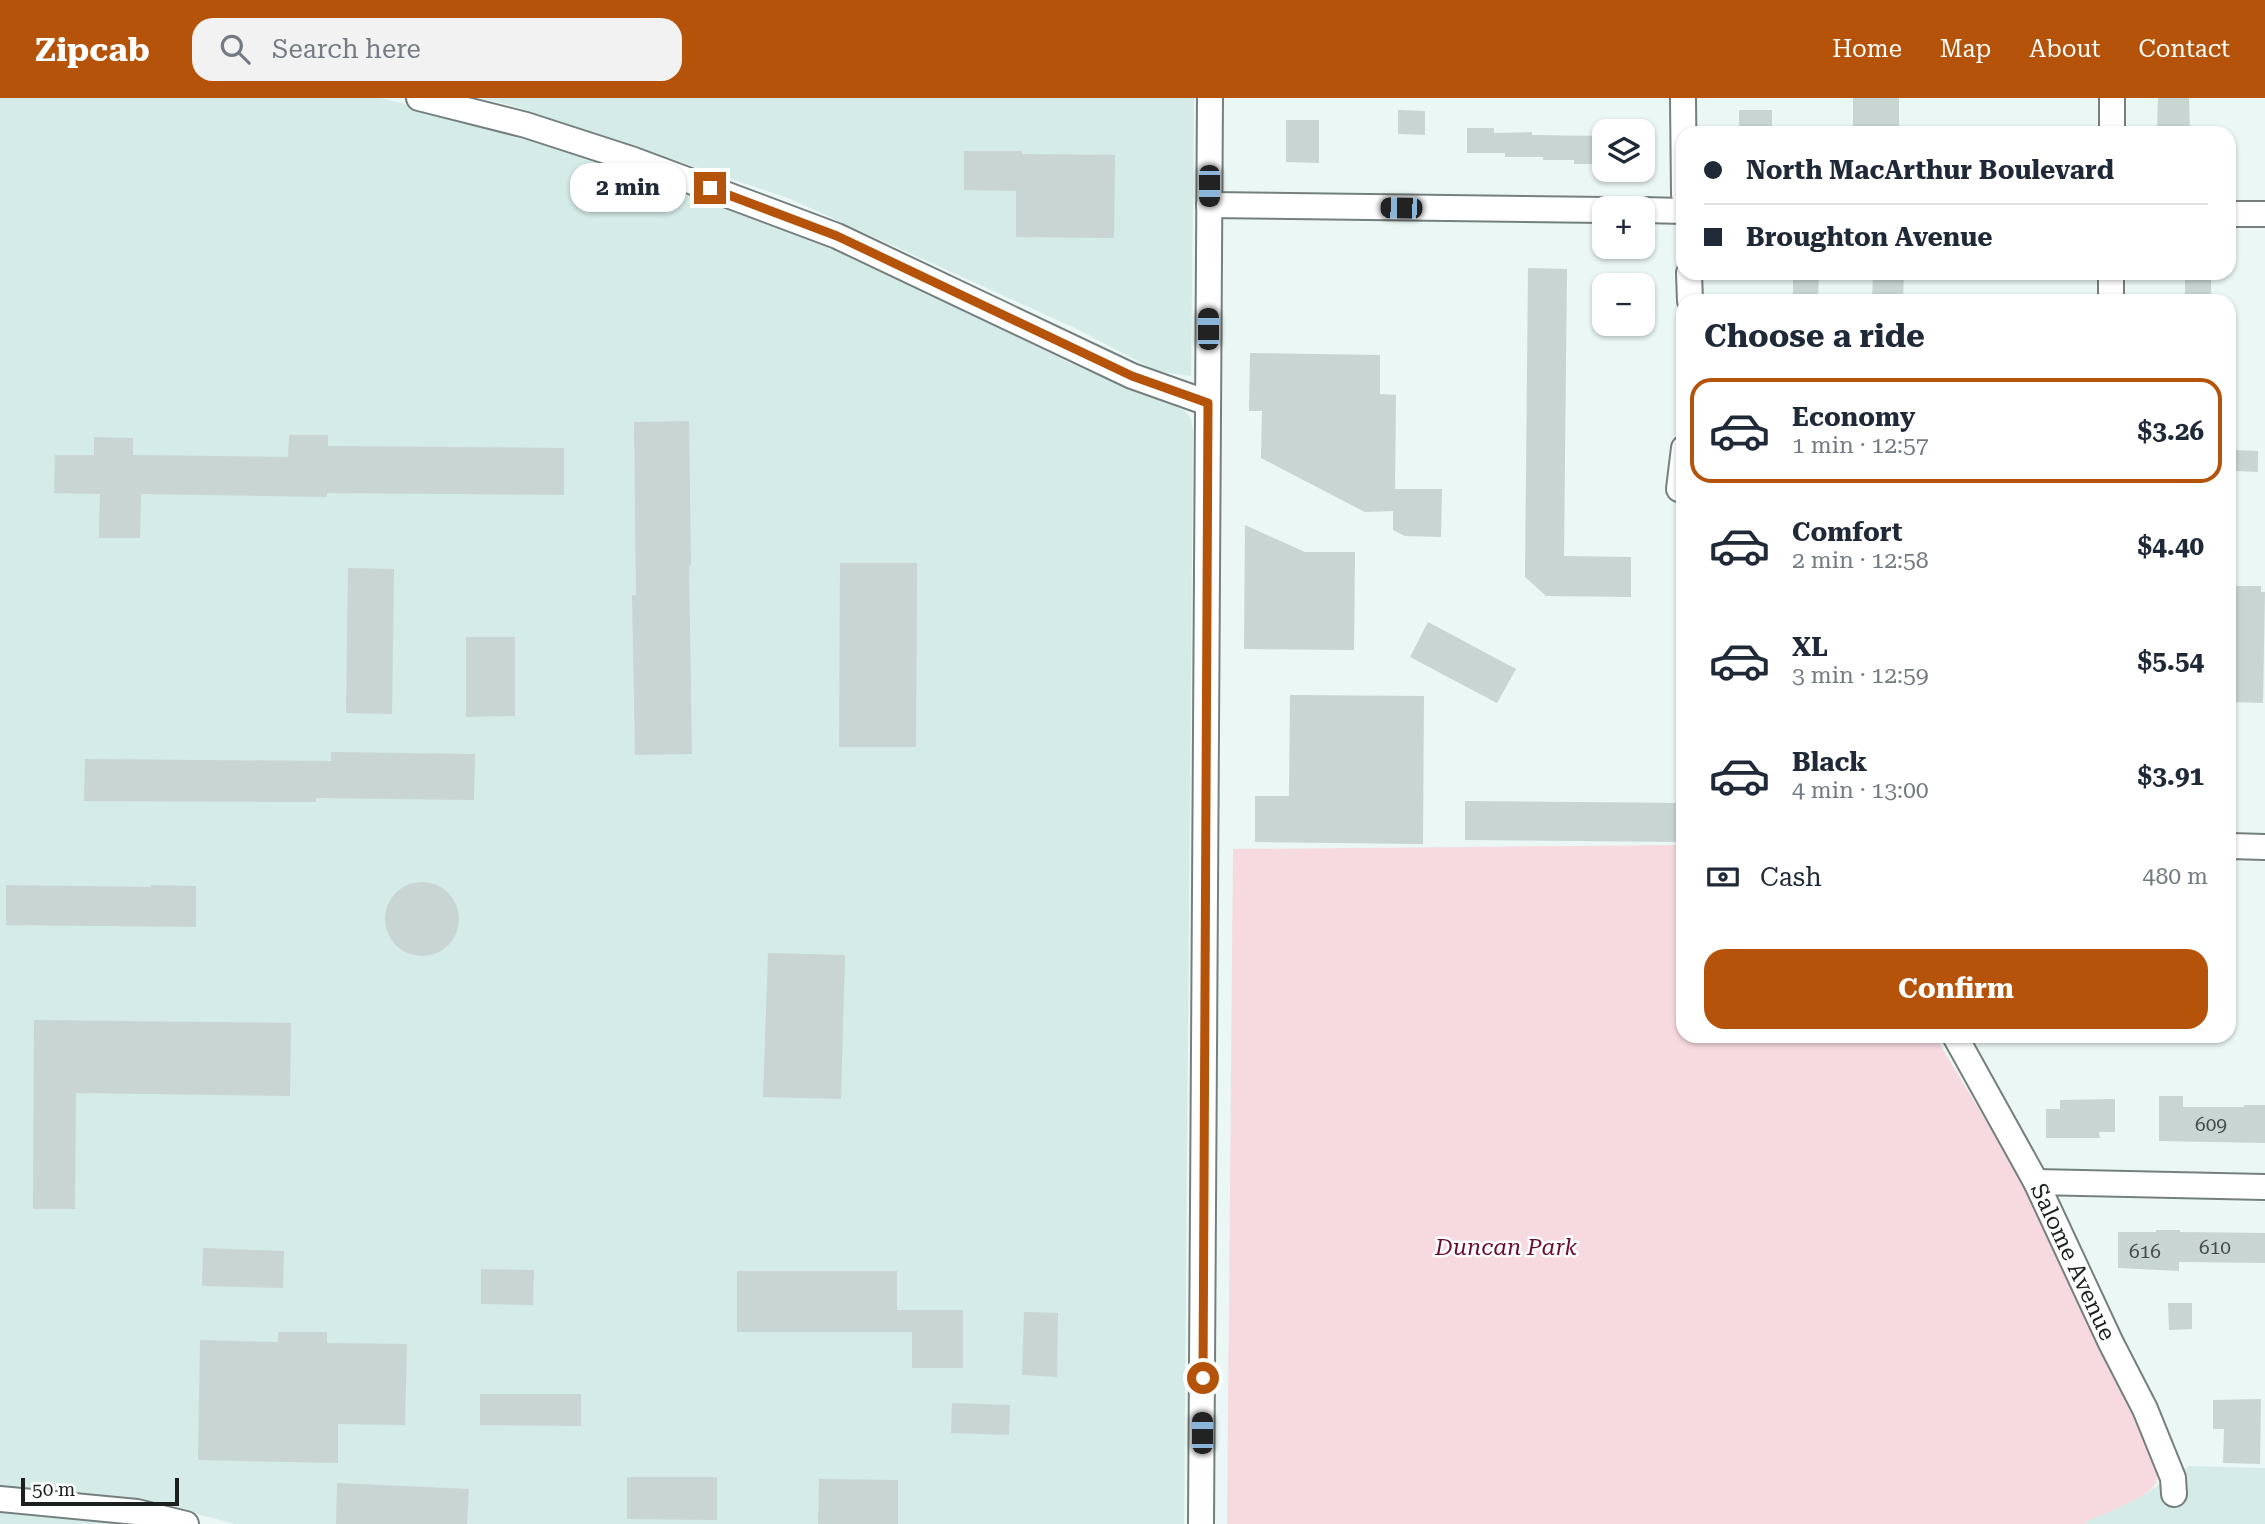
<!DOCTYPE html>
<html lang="en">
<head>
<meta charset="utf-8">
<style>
	:root { --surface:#fff; --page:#f2f2f3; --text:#1f2937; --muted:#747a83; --line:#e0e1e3; --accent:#b45309 }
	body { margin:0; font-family:"Roboto Serif",serif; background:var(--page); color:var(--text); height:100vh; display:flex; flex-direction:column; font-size:26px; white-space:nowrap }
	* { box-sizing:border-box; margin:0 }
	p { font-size:23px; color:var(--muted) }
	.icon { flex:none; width:38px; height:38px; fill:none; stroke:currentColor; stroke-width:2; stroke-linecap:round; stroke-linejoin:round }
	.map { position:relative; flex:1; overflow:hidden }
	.sheet { position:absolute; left:1676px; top:196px; width:560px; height:749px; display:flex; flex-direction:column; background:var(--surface); border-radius:21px; box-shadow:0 2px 5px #0004 }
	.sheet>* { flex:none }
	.top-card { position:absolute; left:1676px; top:28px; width:560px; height:154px; border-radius:21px; box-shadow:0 2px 5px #0004; display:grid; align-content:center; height:154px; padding:0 28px; background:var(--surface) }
	.tools { position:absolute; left:1592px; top:21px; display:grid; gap:14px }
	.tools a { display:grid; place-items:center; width:63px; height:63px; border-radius:14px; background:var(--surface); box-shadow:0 2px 5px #0004; font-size:35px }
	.scale { position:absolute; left:21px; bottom:18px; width:158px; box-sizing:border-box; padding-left:7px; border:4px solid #1b1f1e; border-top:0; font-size:19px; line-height:24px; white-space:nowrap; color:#1b1f1e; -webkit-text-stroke:5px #fff; paint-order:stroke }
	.end { position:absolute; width:32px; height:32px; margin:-16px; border:9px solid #b45309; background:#fff; box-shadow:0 0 0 4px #fff }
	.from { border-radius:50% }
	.bubble { position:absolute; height:49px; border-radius:21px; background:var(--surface); box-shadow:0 2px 5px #0004; font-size:23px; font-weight:700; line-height:49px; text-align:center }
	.car { position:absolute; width:21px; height:42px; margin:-21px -10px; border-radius:9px; box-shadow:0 0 5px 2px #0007; background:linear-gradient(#222 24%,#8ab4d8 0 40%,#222 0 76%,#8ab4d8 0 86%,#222 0) }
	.top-card b { display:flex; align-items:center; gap:24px; height:66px; font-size:26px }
	.top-card b+b { border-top:2px solid var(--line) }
	.top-card i { width:18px; height:18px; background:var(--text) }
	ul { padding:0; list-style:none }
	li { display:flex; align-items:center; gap:21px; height:105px; margin:0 14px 10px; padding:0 14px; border:4px solid transparent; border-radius:21px }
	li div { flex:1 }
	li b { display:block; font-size:26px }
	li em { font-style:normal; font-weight:700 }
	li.active { border-color:var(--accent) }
	li>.icon { width:63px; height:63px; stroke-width:1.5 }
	h2 { padding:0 28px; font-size:32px; line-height:84px }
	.pay { display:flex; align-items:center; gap:18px; height:77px; padding:0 28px; font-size:26px }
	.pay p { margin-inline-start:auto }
	.cta { display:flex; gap:14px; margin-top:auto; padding:14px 28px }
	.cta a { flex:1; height:80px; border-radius:21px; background:var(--accent); color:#fff; font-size:28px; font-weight:700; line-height:80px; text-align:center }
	header { display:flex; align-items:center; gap:42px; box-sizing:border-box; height:98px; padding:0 35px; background:var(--accent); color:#fff }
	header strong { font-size:33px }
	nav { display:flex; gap:38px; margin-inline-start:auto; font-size:24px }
	.search { width:490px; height:63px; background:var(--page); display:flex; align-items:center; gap:18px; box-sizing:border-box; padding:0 24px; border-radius:21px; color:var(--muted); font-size:26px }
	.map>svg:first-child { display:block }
</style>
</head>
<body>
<header>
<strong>Zipcab</strong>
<div class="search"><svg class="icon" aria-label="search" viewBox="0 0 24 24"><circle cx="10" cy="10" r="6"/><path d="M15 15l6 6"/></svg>Search here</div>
<nav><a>Home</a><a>Map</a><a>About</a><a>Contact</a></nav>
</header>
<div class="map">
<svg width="2265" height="1426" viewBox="0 0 2265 1426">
	<rect width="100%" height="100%" fill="#eaf7f5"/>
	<g fill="#d5ebe7">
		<polygon points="0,0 381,0 528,38 597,61 800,135 861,162 1072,266 1184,312 1191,321 1193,333 1184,1426 235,1426 144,1402 0,1390"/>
		<polygon points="481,0 1194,0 1191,278 1157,273 1075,230 788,100 513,8"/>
		<polygon points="2189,1368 2265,1370 2265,1426 2086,1426 2085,1424 2145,1396"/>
		<polygon points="0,1414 117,1425 123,1426 0,1426"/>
	</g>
	<path fill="#f6dadf" d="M1683,747l1,191h251l76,127 36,71 107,226c2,8 6,18 0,26 -9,12 -53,29 -69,36l1,2h-859l6,-675z"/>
	<g fill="#c8d5d2">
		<rect x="1853" y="0" width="46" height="35"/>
		<polygon points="2158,0 2189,0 2190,35 2157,35"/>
		<polygon points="1398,12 1425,13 1425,37 1398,36"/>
		<rect x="1739" y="12" width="33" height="23"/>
		<polygon points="1286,22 1319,22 1319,65 1286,64"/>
		<polygon points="1467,30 1494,30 1494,35 1532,34 1532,37 1605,38 1605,66 1574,66 1574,62 1543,62 1543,59 1505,59 1505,55 1467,55"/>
		<polygon points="964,53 1022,53 1022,56 1115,57 1114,140 1016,139 1016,93 964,92"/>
		<polygon points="1528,170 1567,171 1564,458 1631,459 1631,499 1546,498 1525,479"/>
		<polygon points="1793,175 1819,175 1818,203 1793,203"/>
		<polygon points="1873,175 1904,175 1903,203 1872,203"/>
		<rect x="2185" y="175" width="26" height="28"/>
		<polygon points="1250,255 1380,257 1380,296 1396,297 1395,391 1442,391 1441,439 1405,438 1393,432 1393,413 1365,414 1261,360 1262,313 1249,313"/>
		<polygon points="689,323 691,468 689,468 692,656 635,657 632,497 636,497 634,324"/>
		<polygon points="289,337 328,337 328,348 564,350 564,397 327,395 327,399 141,396 140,440 99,440 100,396 54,395 55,357 94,357 94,339 133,340 133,357 288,359"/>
		<polygon points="2236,352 2258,353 2258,374 2236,373"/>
		<polygon points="1245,427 1305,454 1355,454 1354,552 1244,551"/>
		<polygon points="840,465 917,465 916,649 839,649"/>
		<polygon points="348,470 394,471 392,616 346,615"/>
		<polygon points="2236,488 2261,488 2261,494 2265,494 2263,605 2230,604 2230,494 2236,494"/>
		<polygon points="1428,524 1516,571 1497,605 1410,559"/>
		<polygon points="466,539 515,539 515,618 466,619"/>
		<polygon points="1290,597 1424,598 1423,746 1255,744 1255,698 1289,698"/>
		<polygon points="331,654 475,656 474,702 316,700 316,704 84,703 85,661 331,663"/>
		<polygon points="1465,703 1684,705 1684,744 1465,742"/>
		<circle cx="422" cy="821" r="37"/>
		<polygon points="6,787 151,789 151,787 196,788 196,829 6,827"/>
		<polygon points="768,855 845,857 841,1001 763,999"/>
		<polygon points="34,922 291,925 290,998 76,995 75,1111 33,1111"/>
		<polygon points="2159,998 2183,998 2183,1009 2244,1009 2244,1007 2265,1007 2265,1045 2159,1043"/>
		<polygon points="2115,1001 2115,1034 2099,1034 2100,1040 2046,1040 2046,1011 2060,1011 2060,1002"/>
		<polygon points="2156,1132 2180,1132 2180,1134 2265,1135 2265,1165 2179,1164 2179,1173 2118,1170 2118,1134 2156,1134"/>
		<polygon points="203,1150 284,1153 283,1190 202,1188"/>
		<polygon points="481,1171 534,1172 533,1207 481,1206"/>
		<polygon points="737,1173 897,1173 897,1212 963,1212 963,1270 912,1270 912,1234 737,1234"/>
		<polygon points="2168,1205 2192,1205 2192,1231 2169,1232"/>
		<polygon points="1024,1214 1058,1215 1057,1279 1022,1277"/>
		<polygon points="278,1234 327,1234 327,1245 407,1246 405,1327 338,1326 338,1365 198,1362 200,1242 278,1244"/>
		<polygon points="480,1296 581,1296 581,1328 480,1327"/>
		<polygon points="2261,1301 2260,1366 2223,1365 2224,1331 2213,1331 2213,1302"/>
		<polygon points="952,1305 1010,1307 1009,1337 951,1335"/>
		<polygon points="627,1379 717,1379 717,1422 627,1421"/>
		<polygon points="819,1381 898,1382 898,1426 818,1426"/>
		<polygon points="337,1385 469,1391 467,1426 336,1426"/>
	</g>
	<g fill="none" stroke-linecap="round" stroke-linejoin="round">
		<defs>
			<g id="minor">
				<polyline points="419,0 526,27 634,62 837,138 1132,278 1208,305"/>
				<polyline points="1683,0 1684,96"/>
				<polyline points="2112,35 2112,0"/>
				<polyline points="1209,107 1605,112"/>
				<polyline points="1643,112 1684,113"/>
				<polyline points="2230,116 2265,116"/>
				<polyline points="1689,175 1690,203"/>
				<polyline points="2111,203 2111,175"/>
				<polyline points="1679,391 1684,350"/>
				<polyline points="2230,748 2265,749"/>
				<polyline points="1955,938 2036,1084 2111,1245 2145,1311 2173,1380 2174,1396"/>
				<polyline points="2036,1084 2265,1089"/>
				<polyline points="0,1401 137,1414 186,1426"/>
				<polyline points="1201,1426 1210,0"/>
			</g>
		</defs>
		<use href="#minor" stroke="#75807e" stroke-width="28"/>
		<use href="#minor" stroke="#fff" stroke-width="24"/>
	</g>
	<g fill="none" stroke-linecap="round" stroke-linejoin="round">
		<polyline stroke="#b45309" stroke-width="9" points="710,90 837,138 1132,278 1208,305 1203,1280"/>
	</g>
	<g text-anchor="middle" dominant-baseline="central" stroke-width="5" stroke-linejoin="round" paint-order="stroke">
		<g font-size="19" fill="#464c4b">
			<text x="2211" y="1026">609</text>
			<text x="2215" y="1149">610</text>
			<text x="2145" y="1153">616</text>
		</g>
		<g font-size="23" font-style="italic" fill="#6a0b2f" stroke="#fff">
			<text x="1506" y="1149">Duncan Park</text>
		</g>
		<g font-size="23" fill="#1b1f1e" stroke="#fff">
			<text transform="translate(2073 1164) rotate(65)">Salome Avenue</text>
		</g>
	</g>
</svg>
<div class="tools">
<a><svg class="icon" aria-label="layers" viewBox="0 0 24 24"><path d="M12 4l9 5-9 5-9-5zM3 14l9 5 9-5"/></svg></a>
<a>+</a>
<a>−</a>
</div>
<div class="scale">50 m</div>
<i class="end from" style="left:1203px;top:1280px"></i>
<i class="end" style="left:710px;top:90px"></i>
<div class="bubble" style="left:570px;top:65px;width:116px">2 min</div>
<i class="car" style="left:1209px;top:88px;rotate:180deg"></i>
<i class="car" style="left:1401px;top:110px;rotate:271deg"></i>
<i class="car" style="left:1208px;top:231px;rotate:0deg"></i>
<i class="car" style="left:1202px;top:1335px;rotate:0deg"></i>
<div class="top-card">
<b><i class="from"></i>North MacArthur Boulevard</b>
<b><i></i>Broughton Avenue</b>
</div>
<section class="sheet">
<h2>Choose a ride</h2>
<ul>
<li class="active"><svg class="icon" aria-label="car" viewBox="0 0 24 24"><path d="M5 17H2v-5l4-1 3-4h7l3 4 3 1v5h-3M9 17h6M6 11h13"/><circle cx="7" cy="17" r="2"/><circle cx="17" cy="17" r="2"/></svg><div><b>Economy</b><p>1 min · 12:57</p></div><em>$3.26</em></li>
<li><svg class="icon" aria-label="car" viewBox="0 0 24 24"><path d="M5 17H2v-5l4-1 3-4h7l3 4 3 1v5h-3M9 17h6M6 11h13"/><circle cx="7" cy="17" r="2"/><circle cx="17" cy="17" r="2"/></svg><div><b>Comfort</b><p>2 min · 12:58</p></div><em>$4.40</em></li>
<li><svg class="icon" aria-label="car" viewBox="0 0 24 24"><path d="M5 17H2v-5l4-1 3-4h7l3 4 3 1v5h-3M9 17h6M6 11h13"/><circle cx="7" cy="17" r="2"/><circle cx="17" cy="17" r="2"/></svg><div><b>XL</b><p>3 min · 12:59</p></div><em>$5.54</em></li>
<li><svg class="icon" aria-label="car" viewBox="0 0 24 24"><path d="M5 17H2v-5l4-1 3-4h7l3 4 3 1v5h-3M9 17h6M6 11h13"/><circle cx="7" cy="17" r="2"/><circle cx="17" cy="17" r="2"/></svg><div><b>Black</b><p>4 min · 13:00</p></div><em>$3.91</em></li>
</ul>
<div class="pay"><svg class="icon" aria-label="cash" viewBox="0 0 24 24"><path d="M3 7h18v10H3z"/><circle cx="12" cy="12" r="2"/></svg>Cash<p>480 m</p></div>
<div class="cta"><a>Confirm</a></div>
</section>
</div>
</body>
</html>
